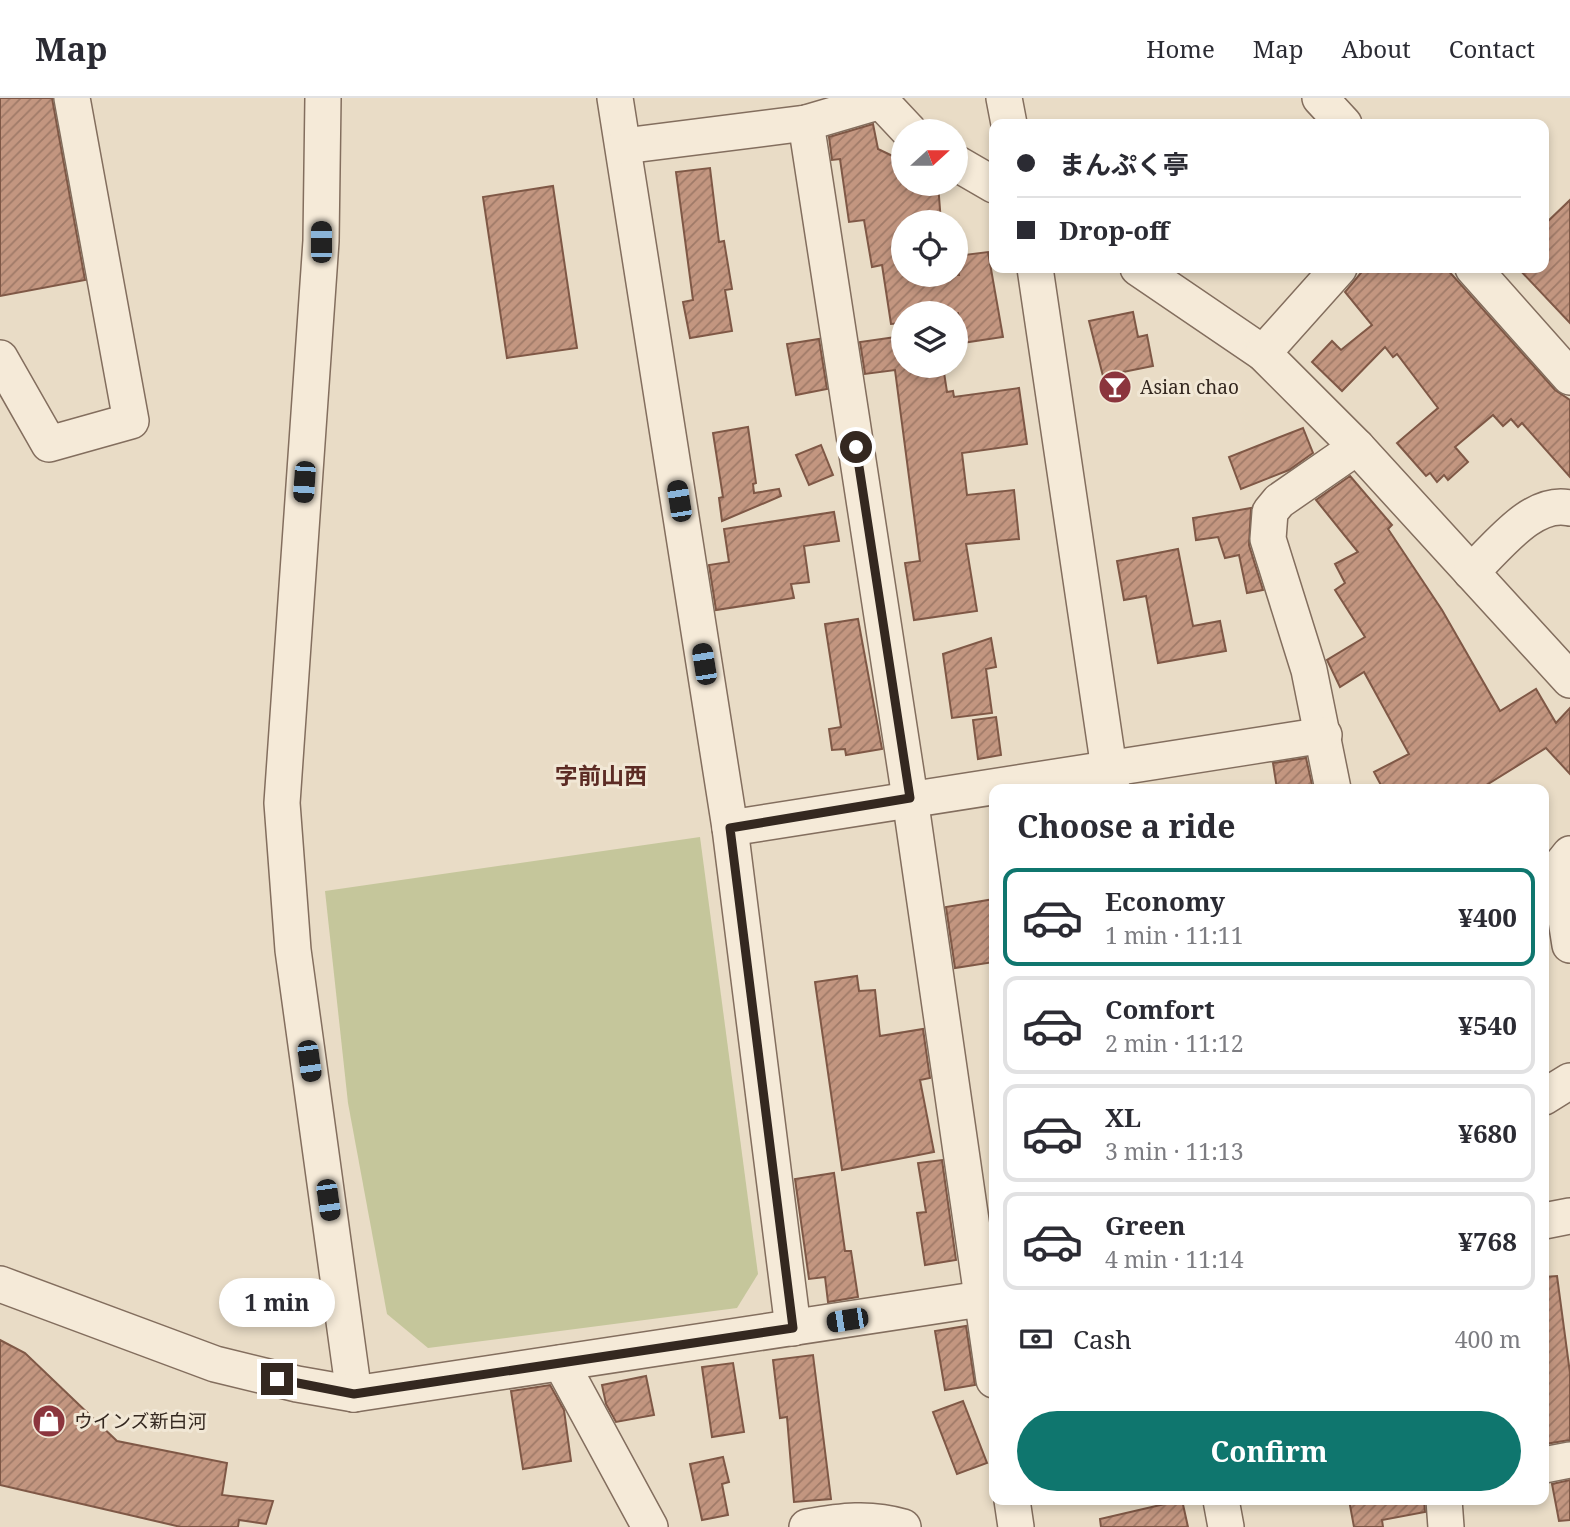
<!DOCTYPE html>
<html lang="en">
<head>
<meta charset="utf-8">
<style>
	:root { --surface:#fff; --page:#f7f7f7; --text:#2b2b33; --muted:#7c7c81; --line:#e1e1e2; --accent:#0f766e }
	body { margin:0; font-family:"Noto Serif","Noto Sans JP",serif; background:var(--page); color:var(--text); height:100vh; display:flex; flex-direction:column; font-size:26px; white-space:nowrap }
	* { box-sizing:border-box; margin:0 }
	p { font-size:23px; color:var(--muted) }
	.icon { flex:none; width:38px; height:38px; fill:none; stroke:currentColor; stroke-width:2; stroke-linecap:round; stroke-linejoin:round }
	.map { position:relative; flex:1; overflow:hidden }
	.panel { position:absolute; left:989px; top:686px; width:560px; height:721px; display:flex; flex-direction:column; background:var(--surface); border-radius:14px; box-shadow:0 4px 10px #0003 }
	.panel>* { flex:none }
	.guide { position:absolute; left:989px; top:21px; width:560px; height:154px; border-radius:14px; box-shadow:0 4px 10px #0003; display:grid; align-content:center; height:154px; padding:0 28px; background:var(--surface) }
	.needle { width:46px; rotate:69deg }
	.controls { position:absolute; left:891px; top:21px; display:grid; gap:14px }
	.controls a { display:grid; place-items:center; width:77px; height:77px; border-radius:50%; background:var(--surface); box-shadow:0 4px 10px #0003; font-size:35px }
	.end { position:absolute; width:32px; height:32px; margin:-16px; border:9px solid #342820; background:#fff; box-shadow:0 0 0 4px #fff }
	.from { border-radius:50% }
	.bubble { position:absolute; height:49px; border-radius:24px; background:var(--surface); box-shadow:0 4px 10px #0003; font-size:23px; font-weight:700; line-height:49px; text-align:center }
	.car { position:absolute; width:21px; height:42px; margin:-21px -10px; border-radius:9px; box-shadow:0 0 5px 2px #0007; background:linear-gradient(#222 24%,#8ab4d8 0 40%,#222 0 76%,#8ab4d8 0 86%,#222 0) }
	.guide b { display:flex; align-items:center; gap:24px; height:66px; font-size:26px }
	.guide b+b { border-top:2px solid var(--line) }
	.guide i { width:18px; height:18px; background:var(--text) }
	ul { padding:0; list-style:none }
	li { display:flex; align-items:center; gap:21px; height:98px; margin:0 14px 10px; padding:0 14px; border:4px solid var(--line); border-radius:14px }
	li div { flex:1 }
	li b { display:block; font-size:26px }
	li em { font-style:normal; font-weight:700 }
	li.selected { border-color:var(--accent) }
	li>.icon { width:63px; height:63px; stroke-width:1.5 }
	h2 { padding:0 28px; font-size:32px; line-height:84px }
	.pay { display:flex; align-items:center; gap:18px; height:77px; padding:0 28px; font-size:26px }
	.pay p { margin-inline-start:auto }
	.cta { display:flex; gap:14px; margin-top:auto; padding:14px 28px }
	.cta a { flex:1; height:80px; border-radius:42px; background:var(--accent); color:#fff; font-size:28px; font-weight:700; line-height:80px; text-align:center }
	header { display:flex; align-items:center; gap:42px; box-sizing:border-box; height:98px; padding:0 35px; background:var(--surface); border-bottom:2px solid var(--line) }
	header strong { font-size:33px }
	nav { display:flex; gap:38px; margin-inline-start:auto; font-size:24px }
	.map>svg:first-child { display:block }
</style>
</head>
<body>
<header>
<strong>Map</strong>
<nav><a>Home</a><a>Map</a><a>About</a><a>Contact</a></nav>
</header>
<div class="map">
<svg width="1570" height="1429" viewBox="0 0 1570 1429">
	<defs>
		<pattern id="building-hatch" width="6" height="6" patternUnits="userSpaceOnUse" patternTransform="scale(1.75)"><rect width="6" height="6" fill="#c39680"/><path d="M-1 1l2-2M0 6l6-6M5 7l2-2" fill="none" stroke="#9f7a68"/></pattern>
	</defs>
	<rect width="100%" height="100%" fill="#e9dcc6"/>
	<polygon fill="#c5c69b" points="700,739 758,1176 737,1210 428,1250 387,1216 348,1005 325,793"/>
	<g fill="url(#building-hatch)" stroke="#7f5846" stroke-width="2">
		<polygon points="0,0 52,0 85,182 0,198"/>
		<polygon points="873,26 878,51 903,63 903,86 938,86 941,124 903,124 903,177 959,177 956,158 988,154 1003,239 962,245 958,215 903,215 903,225 891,226 882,167 872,169 864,122 849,124 840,61 832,62 829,39"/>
		<polygon points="710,70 719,144 724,143 732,191 725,192 732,233 690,240 683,204 693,202 676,74"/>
		<polygon points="553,88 577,250 507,260 483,99"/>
		<polygon points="1570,102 1570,225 1518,170 1544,170 1544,127"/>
		<polygon points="1365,170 1446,170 1555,292 1570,302 1570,379 1522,325 1518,329 1511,321 1503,328 1493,317 1455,349 1468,364 1448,382 1444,377 1437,384 1430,375 1426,378 1397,345 1438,310 1397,256 1393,259 1385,249 1342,293 1312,264 1332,243 1341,252 1372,227 1345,194"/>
		<polygon points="1133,214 1138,239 1147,237 1153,268 1103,278 1089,223"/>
		<polygon points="903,238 903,268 943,268 947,294 953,293 954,299 1019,290 1027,346 962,355 967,397 1014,392 1019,441 966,446 977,513 914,522 905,465 920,463 895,272 865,276 860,244"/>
		<polygon points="819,241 827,291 796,297 787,246"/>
		<polygon points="748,329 756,385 753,386 754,395 779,391 781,398 722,423 719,400 723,399 713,335"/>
		<polygon points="1303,330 1313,355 1289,372 1241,391 1229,359"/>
		<polygon points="821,347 833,377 809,387 796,357"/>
		<polygon points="1350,378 1392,427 1388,431 1442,512 1500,613 1536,591 1556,625 1570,610 1570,676 1546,650 1480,691 1383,691 1374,674 1409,656 1364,574 1340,589 1327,562 1365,539 1335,492 1345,485 1335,466 1358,454 1316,402"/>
		<polygon points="1251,410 1249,447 1263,492 1247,495 1239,457 1225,460 1218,439 1196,442 1193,420"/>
		<polygon points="834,414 839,443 804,448 809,484 791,486 794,500 716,512 709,467 729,464 724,431"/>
		<polygon points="1178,451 1193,528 1220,523 1226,553 1158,565 1146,498 1124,502 1117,463"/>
		<polygon points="858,521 882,651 846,657 845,651 832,652 829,631 841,629 825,526"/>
		<polygon points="991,540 996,569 986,571 992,615 952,620 943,556"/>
		<polygon points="996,619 1001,657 978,661 973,622"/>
		<polygon points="1306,660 1313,691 1277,691 1273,665"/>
		<polygon points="994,801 994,864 955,870 946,809"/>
		<polygon points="857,878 859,893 875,892 880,938 923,931 930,980 920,982 934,1054 842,1072 815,884"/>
		<polygon points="942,1062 956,1162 925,1167 917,1115 926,1114 918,1065"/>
		<polygon points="834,1075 845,1153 851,1153 858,1199 828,1204 825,1179 809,1181 795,1081"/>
		<polygon points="1557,1178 1570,1275 1570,1342 1545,1346 1544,1179"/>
		<polygon points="966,1228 975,1287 945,1292 935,1233"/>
		<polygon points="0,1242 25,1255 117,1343 227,1365 222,1397 273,1403 266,1426 239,1422 238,1429 181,1429 0,1387"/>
		<polygon points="813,1257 831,1401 794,1404 787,1319 780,1320 773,1262"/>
		<polygon points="733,1265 744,1334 712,1339 702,1269"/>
		<polygon points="646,1278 654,1317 616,1324 606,1306 602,1287"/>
		<polygon points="550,1287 564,1312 571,1363 523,1371 511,1293"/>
		<polygon points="963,1303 987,1365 957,1376 933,1314"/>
		<polygon points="723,1359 729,1384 722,1386 728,1417 702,1422 690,1366"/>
		<polygon points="1570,1382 1570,1422 1559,1423 1552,1386"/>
		<polygon points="1182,1402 1188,1429 1101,1429 1100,1421"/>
		<polygon points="1349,1402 1424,1402 1425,1414 1382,1422 1383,1429 1354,1429"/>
	</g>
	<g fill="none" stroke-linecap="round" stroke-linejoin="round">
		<defs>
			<g id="minor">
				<polyline points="323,0 321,143 282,705 293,852 354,1296"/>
				<polyline points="615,0 730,730 793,1230"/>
				<polyline points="878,0 909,33"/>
				<polyline points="1004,0 1009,26"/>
				<polyline points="1320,0 1344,26"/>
				<polyline points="806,25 910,700 994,1282"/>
				<polyline points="624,48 806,25 881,3"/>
				<polyline points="956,65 994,87"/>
				<polyline points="1035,170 1112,691"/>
				<polyline points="1138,170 1263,255 1357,349 1570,582"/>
				<polyline points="1473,170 1570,279"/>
				<polyline points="1263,255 1339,170"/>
				<polyline points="0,260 49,346 131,323 72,0"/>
				<path d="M1471,474c26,-24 61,-73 99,-64"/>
				<polyline points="1333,691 1309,572 1268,441 1270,414 1279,403 1357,349"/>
				<polyline points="730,730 1324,637"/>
				<polyline points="1570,756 1558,771 1570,847"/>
				<polyline points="1544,999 1570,983"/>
				<polyline points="1544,1123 1570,1118"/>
				<polyline points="0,1186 215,1266 297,1286 354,1296 994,1199"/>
				<polyline points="561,1265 650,1429"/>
				<polyline points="1544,1367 1570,1362"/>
				<polyline points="1012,1402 1016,1429"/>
				<polyline points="1221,1402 1226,1429"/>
				<polyline points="1444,1402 1446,1429"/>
				<path d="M807,1429c34,-6 63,-10 96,0"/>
			</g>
		</defs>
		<use href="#minor" stroke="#836e5e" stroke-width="38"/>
		<use href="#minor" stroke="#f5ead8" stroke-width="35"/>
	</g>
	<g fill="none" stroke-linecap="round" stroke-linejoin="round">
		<polyline stroke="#342820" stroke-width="9" points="277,1281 354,1296 793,1230 730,730 910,700 856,349"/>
	</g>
	<defs>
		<symbol id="bar-disc" viewBox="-11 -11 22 22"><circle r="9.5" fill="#8b353d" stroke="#f1e7d5"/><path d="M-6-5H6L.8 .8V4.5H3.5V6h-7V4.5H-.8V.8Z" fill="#fff"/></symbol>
		<symbol id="shop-disc" viewBox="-11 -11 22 22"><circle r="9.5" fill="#8b353d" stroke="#f1e7d5"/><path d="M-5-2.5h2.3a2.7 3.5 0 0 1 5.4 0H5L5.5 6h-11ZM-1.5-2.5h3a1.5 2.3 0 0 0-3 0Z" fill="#fff"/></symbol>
	</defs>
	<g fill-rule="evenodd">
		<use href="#bar-disc" x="1096" y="270" width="38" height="38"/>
		<use href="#shop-disc" x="30" y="1304" width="38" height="38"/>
	</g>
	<g text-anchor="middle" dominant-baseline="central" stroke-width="6" stroke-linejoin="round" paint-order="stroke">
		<g font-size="19" fill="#342820" stroke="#f1e7d5" text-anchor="start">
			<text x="1140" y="289">Asian chao</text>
			<text x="74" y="1323">ウインズ新白河</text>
		</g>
		<g font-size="23" font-weight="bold" fill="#5c2b24" stroke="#f1e7d5">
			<text x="601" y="677">字前山西</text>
		</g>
	</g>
</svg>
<div class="controls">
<a><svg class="needle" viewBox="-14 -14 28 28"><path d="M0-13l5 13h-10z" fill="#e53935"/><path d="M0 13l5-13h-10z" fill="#7c7c81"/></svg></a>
<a><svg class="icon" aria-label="locate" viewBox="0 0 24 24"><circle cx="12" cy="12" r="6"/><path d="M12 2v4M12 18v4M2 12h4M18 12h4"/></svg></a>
<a><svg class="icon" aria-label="layers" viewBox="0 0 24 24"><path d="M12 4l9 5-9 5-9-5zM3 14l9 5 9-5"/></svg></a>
</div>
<i class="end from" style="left:856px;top:349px"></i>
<i class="end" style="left:277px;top:1281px"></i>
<div class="bubble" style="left:219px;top:1180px;width:116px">1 min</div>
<i class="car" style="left:321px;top:144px;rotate:0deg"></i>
<i class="car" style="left:304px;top:384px;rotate:184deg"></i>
<i class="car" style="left:679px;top:403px;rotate:351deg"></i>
<i class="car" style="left:704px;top:566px;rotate:351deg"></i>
<i class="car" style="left:309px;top:963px;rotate:172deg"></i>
<i class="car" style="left:328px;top:1102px;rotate:172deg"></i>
<i class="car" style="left:847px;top:1222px;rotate:261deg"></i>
<div class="guide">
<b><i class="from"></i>まんぷく亭</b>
<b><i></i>Drop-off</b>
</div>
<section class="panel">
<h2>Choose a ride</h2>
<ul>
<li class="selected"><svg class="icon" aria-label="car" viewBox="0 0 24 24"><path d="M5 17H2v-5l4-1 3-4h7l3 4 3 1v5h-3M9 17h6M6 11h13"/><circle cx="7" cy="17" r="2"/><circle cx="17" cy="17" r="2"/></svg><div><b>Economy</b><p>1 min · 11:11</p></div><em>¥400</em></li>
<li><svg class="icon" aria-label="car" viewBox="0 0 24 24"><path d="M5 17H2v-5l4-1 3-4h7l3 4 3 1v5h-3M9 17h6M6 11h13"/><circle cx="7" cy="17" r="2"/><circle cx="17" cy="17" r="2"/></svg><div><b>Comfort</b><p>2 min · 11:12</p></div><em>¥540</em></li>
<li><svg class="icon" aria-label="car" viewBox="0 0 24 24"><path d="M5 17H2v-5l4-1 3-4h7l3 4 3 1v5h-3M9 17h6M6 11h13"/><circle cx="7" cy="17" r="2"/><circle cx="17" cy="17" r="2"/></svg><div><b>XL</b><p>3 min · 11:13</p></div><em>¥680</em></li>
<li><svg class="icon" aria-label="car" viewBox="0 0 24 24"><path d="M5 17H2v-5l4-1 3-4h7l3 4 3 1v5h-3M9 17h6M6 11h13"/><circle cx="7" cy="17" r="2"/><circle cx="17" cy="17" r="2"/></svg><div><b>Green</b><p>4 min · 11:14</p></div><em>¥768</em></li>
</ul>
<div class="pay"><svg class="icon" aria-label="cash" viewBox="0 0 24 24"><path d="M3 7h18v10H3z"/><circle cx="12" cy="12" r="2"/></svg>Cash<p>400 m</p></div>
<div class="cta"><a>Confirm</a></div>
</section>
</div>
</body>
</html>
